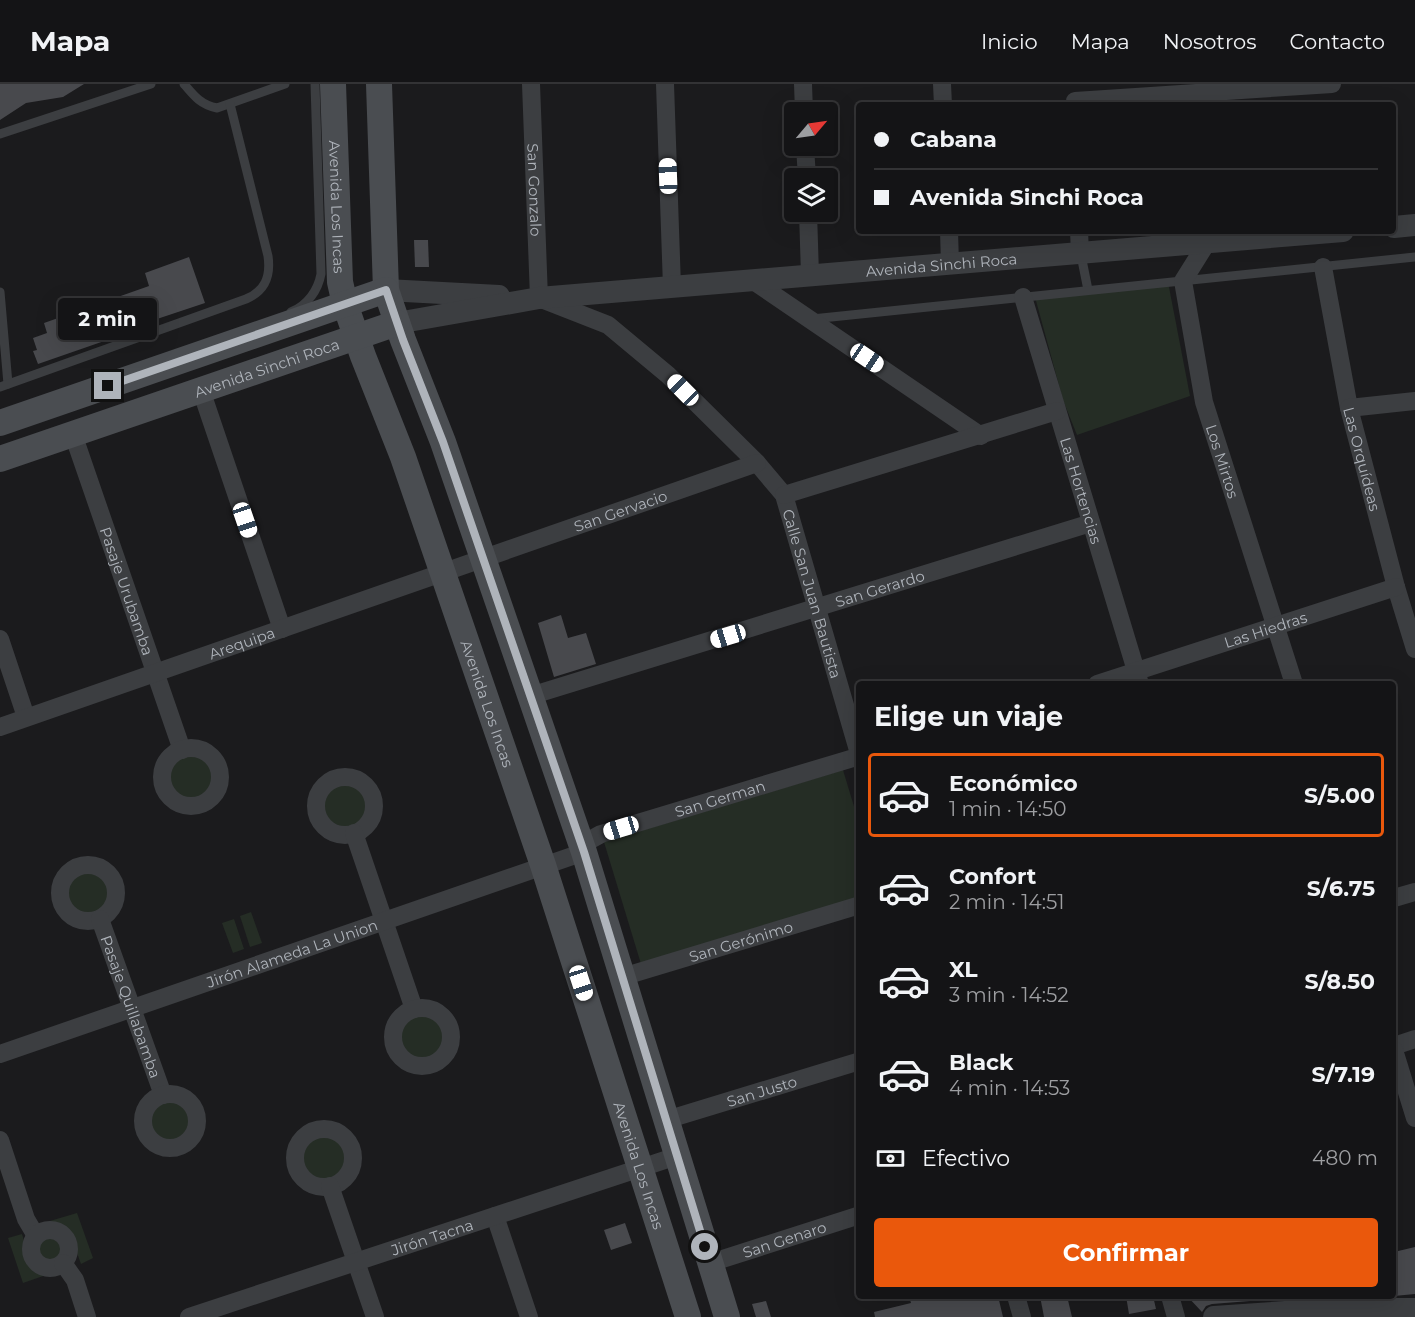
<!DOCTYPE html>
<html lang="es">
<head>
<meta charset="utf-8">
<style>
	:root { --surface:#141416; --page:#1d1d1f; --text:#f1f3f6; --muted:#9d9ea1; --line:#333335; --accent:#ea580c }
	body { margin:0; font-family:Montserrat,sans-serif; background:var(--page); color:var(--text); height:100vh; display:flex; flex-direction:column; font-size:22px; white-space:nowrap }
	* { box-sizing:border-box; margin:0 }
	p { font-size:20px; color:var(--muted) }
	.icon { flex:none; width:33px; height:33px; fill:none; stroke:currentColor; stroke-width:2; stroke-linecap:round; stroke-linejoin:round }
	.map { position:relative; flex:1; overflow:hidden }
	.drawer { position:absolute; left:856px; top:597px; width:540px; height:618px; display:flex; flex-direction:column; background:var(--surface); border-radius:6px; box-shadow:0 6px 24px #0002,0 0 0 2px var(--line) }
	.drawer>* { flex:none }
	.banner { position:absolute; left:856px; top:18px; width:540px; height:132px; border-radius:6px; box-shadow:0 6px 24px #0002,0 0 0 2px var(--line); display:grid; align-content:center; height:132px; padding:0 18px; background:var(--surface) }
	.needle { width:39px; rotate:61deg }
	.tools { position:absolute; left:784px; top:18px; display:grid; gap:12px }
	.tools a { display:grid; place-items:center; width:54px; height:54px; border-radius:6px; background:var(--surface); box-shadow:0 6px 24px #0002,0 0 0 2px var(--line); font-size:30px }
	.end { position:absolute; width:27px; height:27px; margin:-14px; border:8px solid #afb4bb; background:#111; box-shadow:0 0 0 3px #111 }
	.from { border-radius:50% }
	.bubble { position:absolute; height:42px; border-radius:6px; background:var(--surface); box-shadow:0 6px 24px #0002,0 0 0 2px var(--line); font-size:20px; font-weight:700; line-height:42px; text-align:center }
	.car { position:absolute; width:18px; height:36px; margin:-18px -9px; border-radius:8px; box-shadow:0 0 4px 2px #0007; background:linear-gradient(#fff 24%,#345 0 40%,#fff 0 76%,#345 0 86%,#fff 0) }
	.banner b { display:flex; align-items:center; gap:21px; height:57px; font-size:22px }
	.banner b+b { border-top:2px solid var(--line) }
	.banner i { width:15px; height:15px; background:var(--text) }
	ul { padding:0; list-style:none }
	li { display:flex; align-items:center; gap:18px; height:84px; margin:0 12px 9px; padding:0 6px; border:3px solid transparent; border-radius:6px }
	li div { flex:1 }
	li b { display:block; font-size:22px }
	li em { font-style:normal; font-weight:700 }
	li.on { border-color:var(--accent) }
	li>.icon { width:54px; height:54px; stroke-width:1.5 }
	h2 { padding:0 18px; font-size:27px; line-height:72px }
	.pay { display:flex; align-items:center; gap:15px; height:66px; padding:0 18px; font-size:22px }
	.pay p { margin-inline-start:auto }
	.button { display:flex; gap:12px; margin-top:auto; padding:12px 18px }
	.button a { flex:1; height:69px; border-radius:6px; background:var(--accent); color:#fff; font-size:24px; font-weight:700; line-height:69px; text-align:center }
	header { display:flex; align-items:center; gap:36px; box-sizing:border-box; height:84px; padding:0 30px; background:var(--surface); border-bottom:2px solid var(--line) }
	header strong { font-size:28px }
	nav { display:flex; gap:33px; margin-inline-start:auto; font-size:21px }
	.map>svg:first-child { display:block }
</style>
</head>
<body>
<header>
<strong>Mapa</strong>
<nav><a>Inicio</a><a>Mapa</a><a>Nosotros</a><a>Contacto</a></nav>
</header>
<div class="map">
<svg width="1415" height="1233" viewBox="0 0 1415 1233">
	<rect width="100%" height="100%" fill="#1b1b1d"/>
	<g fill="#252d25">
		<polygon points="1168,198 1190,312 1077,351 1063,316 1035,213"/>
		<circle cx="191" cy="693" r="24"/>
		<polygon points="843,686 859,739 859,815 641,880 604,758"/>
		<circle cx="346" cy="721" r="22"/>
		<circle cx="88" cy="809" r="22"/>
		<polygon points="251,828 262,859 250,863 240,832"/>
		<polygon points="234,835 244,865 233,869 222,839"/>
		<circle cx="423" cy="953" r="23"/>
		<circle cx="170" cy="1038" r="21"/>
		<circle cx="324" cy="1073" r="22"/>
		<path d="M77,1129l16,45 -12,6c-4,-11 -7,-23 -15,-32 -5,-5 -12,-4 -16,-11z"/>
		<path d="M22,1150c6,19 7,31 27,40l-26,9 -15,-45z"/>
		<circle cx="51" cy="1165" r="14"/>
	</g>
	<g fill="#48494d">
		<polygon points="0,0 84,0 63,13 26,19 0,36"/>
		<polygon points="414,156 428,156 429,183 415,183"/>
		<polygon points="189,173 205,219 157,235 159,238 38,280 33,267 37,266 33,254 47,249 44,239 149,202 145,189"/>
		<polygon points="561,531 568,554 586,549 596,580 554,593 538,539"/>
		<polygon points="625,1139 632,1159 611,1166 604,1146"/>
		<polygon points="1415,1163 1415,1210 1394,1212 1394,1168"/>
		<polygon points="909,1212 998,1212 1003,1233 875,1233 874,1228 911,1219"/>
		<polygon points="1040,1212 1067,1212 1072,1233 1044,1233"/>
		<polygon points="1126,1212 1153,1212 1156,1225 1129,1230"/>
		<polygon points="1187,1212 1250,1212 1250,1217 1212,1220 1206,1222 1202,1228"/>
		<polygon points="766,1217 771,1233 756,1233 752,1220"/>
	</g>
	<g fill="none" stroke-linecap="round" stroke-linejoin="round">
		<g stroke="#3c3e41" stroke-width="9">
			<path d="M184,0c10,12 17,21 33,24l68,-24"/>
			<polyline points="0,50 151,0"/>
			<polyline points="1081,171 1088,206"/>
			<polyline points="0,208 8,300"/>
			<path d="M291,228c17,-7 27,-22 30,-38l-6,-190"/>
			<polyline points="812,235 1415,173"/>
			<path d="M0,303l246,-88c19,-8 25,-22 22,-43l-38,-152"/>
		</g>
		<g stroke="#3c3e41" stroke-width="18">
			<path id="s1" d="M531,0l8,214 69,27 60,50 89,88 27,32 76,262"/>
			<polyline points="665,0 672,203"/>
			<polyline points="803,0 804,28"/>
			<polyline points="942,0 943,21"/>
			<polyline points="1075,17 1332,0"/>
			<polyline points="805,62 807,94"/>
			<polyline points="808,128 810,191"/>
			<polyline points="949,147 950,179"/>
			<polyline points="1079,147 1080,169"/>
			<path id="s2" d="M1208,157l-25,40 21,121 90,282"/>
			<path id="s3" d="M1323,183l26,141 47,179 19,62"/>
			<polyline points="752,196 981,352"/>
			<path id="s4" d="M1023,213l117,387"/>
			<polyline points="201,306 282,545"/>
			<polyline points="1349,324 1415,317"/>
			<path id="s5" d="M73,350l109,316"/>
			<polyline points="784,411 1057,327"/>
			<polyline points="0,555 26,633"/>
			<path id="s6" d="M1097,600l299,-97"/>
			<path id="s7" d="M530,612l561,-173"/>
			<path id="s8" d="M0,643l757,-264"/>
			<circle cx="191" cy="693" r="29"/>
			<circle cx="345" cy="722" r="29"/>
			<polyline points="354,749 414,925"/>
			<path id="s9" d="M581,761l20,-11 259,-78"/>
			<circle cx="88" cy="809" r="28"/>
			<polyline points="1394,814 1415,808"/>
			<path id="s10" d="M100,835l63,176"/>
			<path id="s11" d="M622,893l238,-72"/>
			<circle cx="422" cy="953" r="29"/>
			<polyline points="1394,962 1415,955"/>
			<polyline points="1394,966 1415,1034"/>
			<path id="s12" d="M0,970l584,-202"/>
			<circle cx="170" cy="1037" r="27"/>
			<path id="s13" d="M666,1036l194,-59"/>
			<circle cx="324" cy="1074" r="29"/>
			<polyline points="0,1056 26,1135 36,1152"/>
			<polyline points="330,1102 375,1233"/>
			<polyline points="495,1132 529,1233"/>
			<circle cx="50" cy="1165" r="19"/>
			<polyline points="63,1179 75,1196 87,1233"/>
			<path id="s14" d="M710,1179l150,-48"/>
			<polyline points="1016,1212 1022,1233"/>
			<polyline points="1170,1212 1176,1233"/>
			<path id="s15" d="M189,1233l488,-161"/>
		</g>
		<g stroke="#3c3e41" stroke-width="22">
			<polyline points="1394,143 1415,141"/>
			<polyline points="386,206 499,212"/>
			<path id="s16" d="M397,239l142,-25 804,-67"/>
			<polyline points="1214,1233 1329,1225 1415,1225"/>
		</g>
		<g stroke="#4a4d51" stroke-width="26">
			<path id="s17" d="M333,0l7,198 5,22 18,52 40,101 140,408 145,452"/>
			<polyline points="379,0 386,206 403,256 443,358 584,768 727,1233"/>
			<polyline points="0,339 386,206"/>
			<path id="s18" d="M0,375l397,-136"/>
		</g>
	</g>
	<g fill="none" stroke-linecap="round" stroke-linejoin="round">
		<polyline stroke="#afb4bb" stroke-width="8" points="108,302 386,206 403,256 443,358 584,768 705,1163"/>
	</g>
	<g text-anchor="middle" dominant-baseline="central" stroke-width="4.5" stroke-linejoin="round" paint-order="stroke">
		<g font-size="15" fill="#afb4bb" stroke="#161618">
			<text stroke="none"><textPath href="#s1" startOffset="106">San Gonzalo</textPath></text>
			<text stroke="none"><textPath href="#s17" startOffset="123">Avenida Los Incas</textPath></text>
			<text stroke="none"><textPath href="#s16" startOffset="548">Avenida Sinchi Roca</textPath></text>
			<text stroke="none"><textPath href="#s18" startOffset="282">Avenida Sinchi Roca</textPath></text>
			<text stroke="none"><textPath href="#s3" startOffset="196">Las Orquídeas</textPath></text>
			<text stroke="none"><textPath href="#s2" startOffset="232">Los Mirtos</textPath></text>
			<text stroke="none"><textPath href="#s4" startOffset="202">Las Hortencias</textPath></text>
			<text stroke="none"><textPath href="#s8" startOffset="657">San Gervacio</textPath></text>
			<text stroke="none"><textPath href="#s7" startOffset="366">San Gerardo</textPath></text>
			<text stroke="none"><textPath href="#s5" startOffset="166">Pasaje Urubamba</textPath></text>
			<text stroke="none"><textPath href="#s1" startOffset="636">Calle San Juan Bautista</textPath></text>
			<text stroke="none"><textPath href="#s6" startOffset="177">Las Hiedras</textPath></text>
			<text stroke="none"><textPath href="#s8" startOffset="256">Arequipa</textPath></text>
			<text stroke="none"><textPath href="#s17" startOffset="645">Avenida Los Incas</textPath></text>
			<text stroke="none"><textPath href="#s9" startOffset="147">San German</textPath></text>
			<text stroke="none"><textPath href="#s11" startOffset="124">San Gerónimo</textPath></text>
			<text stroke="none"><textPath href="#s12" startOffset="309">Jirón Alameda La Union</textPath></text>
			<text stroke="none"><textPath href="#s10" startOffset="93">Pasaje Quillabamba</textPath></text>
			<text stroke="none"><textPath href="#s13" startOffset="100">San Justo</textPath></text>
			<text stroke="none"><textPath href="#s17" startOffset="1131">Avenida Los Incas</textPath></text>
			<text stroke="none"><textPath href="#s15" startOffset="256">Jirón Tacna</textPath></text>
			<text stroke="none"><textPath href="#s14" startOffset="78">San Genaro</textPath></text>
		</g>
	</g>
</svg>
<div class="tools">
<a><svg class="needle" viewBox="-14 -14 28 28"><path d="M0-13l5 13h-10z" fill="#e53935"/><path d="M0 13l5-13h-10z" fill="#9d9ea1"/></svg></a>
<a><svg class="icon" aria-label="layers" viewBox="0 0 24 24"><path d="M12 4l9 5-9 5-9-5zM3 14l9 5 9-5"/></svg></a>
</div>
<i class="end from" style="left:705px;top:1163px"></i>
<i class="end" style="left:108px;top:302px"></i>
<div class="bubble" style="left:58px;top:214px;width:99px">2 min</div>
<i class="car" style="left:668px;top:92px;rotate:358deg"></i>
<i class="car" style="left:867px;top:274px;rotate:124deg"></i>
<i class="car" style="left:683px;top:306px;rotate:315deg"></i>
<i class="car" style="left:245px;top:436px;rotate:161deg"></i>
<i class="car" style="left:728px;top:552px;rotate:253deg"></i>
<i class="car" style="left:621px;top:744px;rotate:253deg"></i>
<i class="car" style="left:581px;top:899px;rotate:162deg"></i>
<div class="banner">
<b><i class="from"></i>Cabana</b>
<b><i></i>Avenida Sinchi Roca</b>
</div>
<section class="drawer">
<h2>Elige un viaje</h2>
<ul>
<li class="on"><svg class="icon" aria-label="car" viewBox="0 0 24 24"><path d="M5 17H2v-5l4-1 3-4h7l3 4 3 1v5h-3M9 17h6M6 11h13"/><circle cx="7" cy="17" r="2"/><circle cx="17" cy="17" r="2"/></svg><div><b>Económico</b><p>1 min · 14:50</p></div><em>S/5.00</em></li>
<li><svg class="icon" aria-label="car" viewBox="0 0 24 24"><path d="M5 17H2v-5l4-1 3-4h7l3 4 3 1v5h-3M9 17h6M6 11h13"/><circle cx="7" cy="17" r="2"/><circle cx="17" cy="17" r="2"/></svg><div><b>Confort</b><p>2 min · 14:51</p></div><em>S/6.75</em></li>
<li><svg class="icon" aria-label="car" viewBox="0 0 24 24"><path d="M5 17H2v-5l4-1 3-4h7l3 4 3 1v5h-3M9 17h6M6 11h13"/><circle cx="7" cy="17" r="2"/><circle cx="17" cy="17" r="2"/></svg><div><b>XL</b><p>3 min · 14:52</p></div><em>S/8.50</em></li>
<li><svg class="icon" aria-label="car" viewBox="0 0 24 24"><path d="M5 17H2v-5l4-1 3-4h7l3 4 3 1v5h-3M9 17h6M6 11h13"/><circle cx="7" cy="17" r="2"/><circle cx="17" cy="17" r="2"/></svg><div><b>Black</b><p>4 min · 14:53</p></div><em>S/7.19</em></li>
</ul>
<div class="pay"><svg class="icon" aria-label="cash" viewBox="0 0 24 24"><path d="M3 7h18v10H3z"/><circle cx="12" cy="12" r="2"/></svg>Efectivo<p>480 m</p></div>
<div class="button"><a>Confirmar</a></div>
</section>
</div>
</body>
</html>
